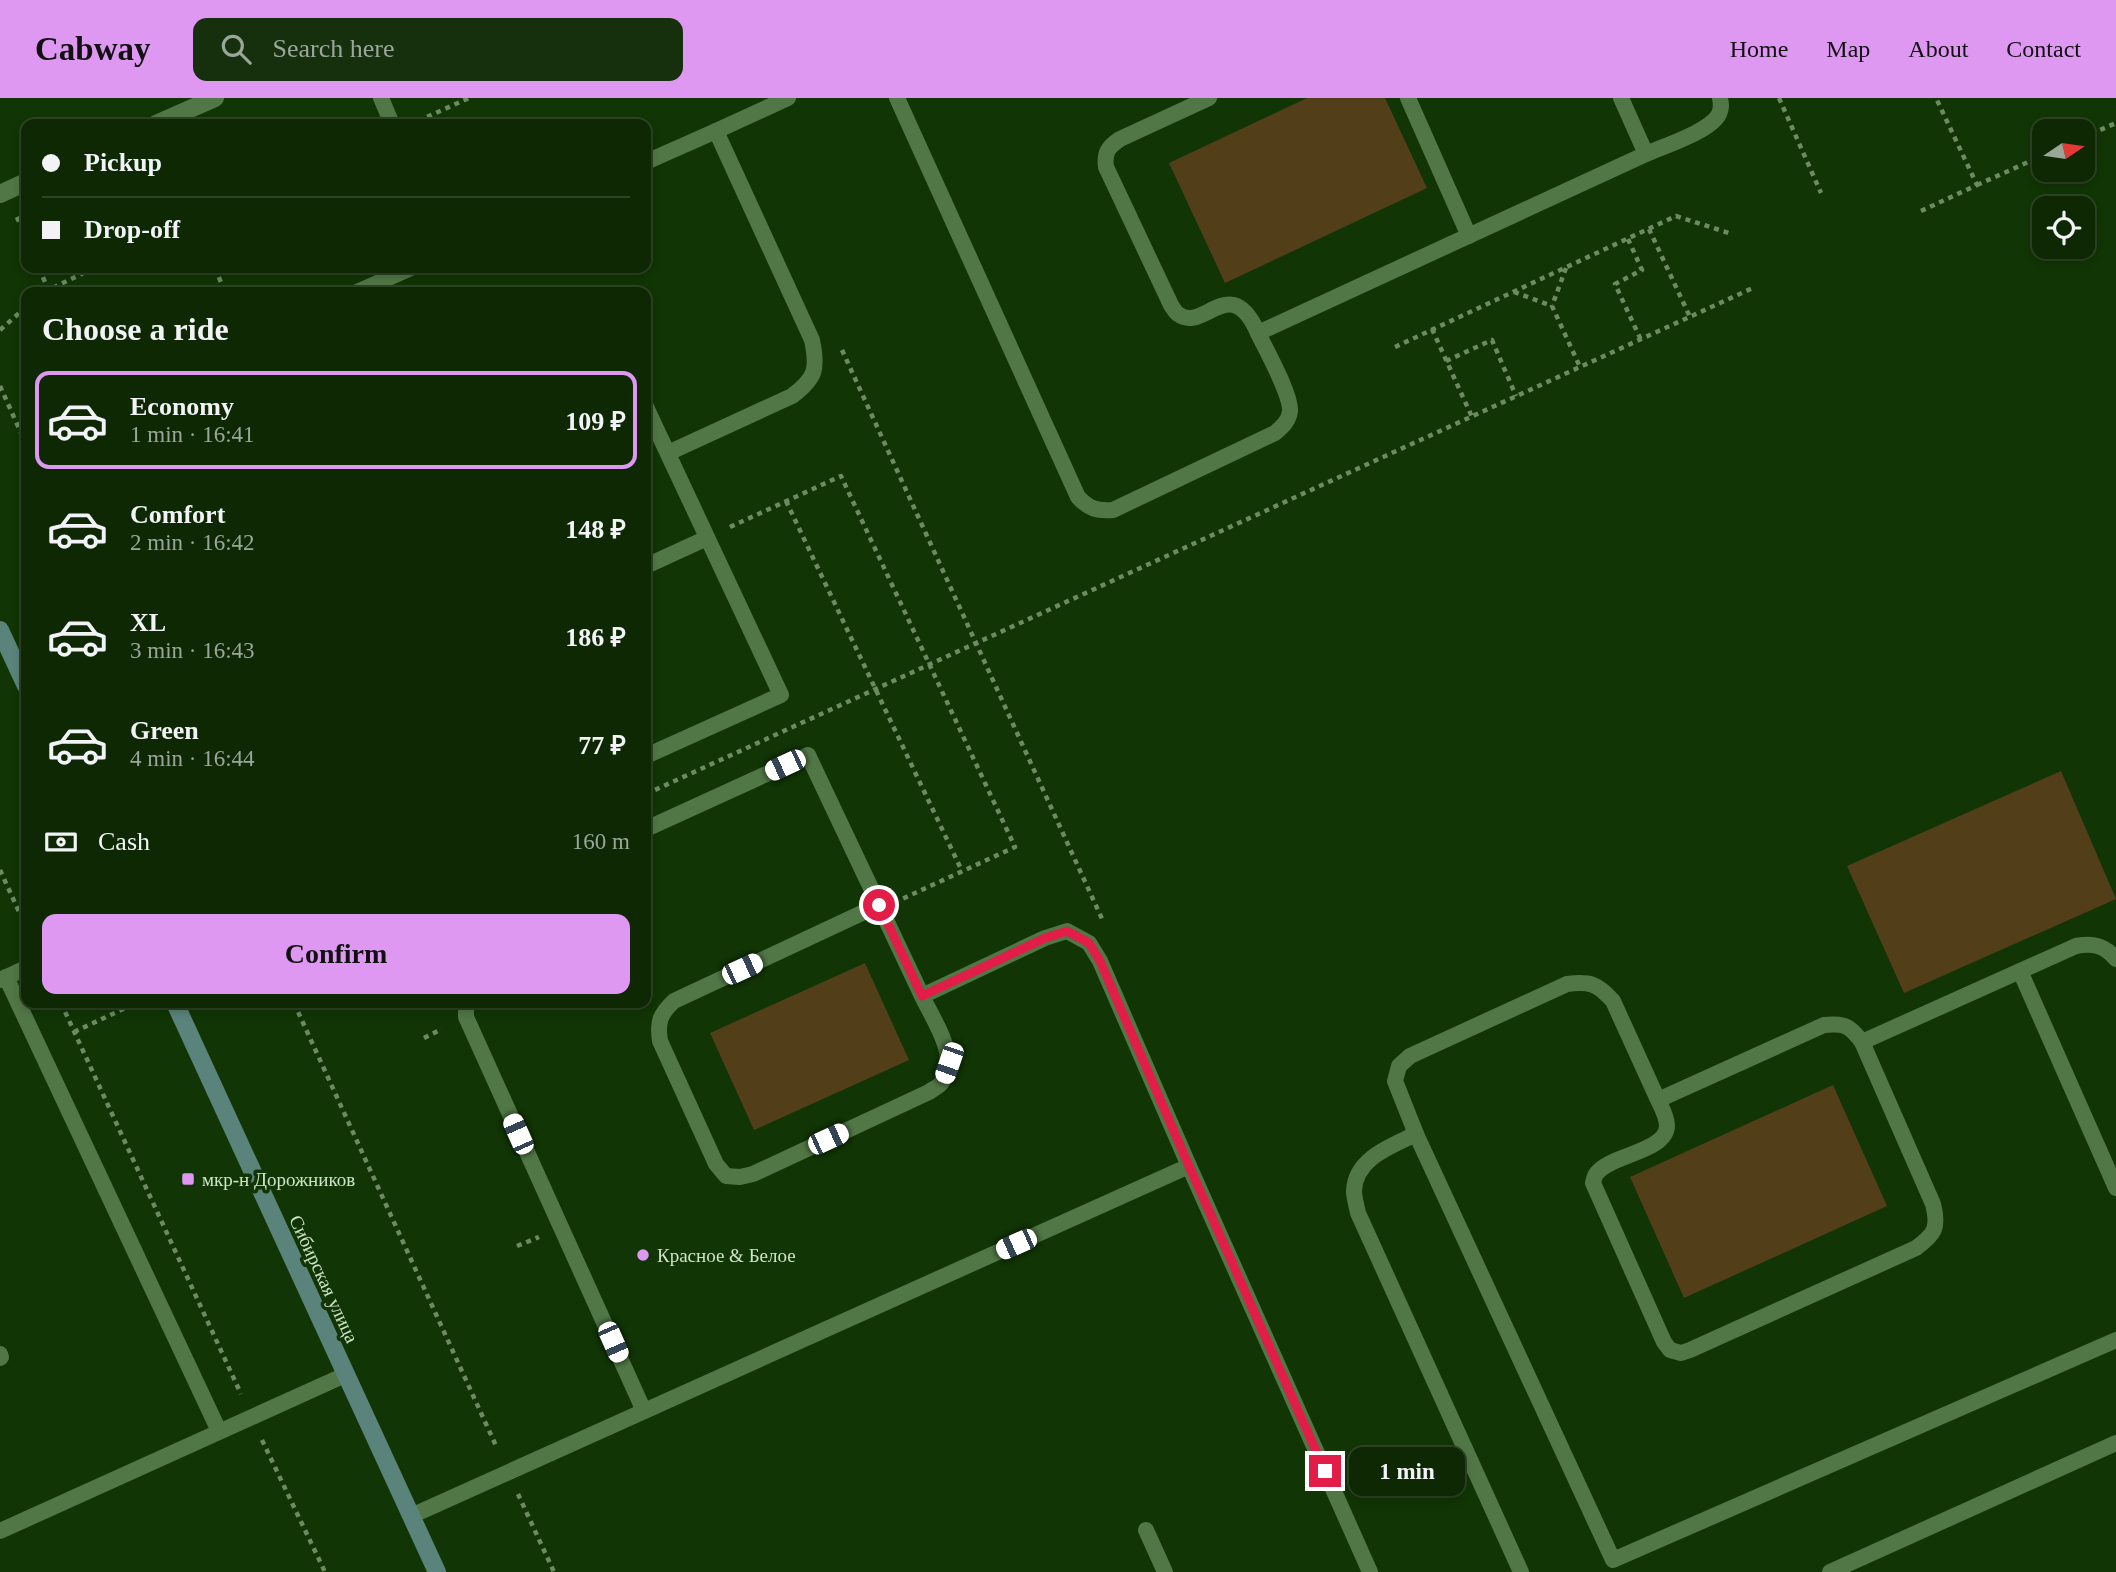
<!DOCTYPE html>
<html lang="en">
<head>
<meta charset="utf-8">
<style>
	:root { --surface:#0d2803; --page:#16300d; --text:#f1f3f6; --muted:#9aa69a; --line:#2d4425; --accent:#de98f2 }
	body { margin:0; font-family:Georgia,serif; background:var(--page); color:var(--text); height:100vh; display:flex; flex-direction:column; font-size:26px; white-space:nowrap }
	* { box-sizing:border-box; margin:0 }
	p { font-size:23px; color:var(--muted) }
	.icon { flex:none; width:38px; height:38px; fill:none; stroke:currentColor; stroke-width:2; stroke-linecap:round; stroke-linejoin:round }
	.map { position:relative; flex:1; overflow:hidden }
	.side { position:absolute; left:21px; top:189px; width:630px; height:721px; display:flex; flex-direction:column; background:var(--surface); border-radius:14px; box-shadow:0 4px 10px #0003,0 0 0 2px var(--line) }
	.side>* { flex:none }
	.hud { position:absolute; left:21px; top:21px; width:630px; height:154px; border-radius:14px; box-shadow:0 4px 10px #0003,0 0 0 2px var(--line); display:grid; align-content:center; height:154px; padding:0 21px; background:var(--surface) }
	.needle { width:46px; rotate:77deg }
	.fabs { position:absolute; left:2032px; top:21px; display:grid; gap:14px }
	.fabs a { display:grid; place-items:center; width:63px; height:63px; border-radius:14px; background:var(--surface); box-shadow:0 4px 10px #0003,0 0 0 2px var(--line); font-size:35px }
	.end { position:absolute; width:32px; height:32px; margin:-16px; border:9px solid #e11d48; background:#fff; box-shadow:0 0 0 4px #fff }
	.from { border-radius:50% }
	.bubble { position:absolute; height:49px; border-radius:14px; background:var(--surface); box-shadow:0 4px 10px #0003,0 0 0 2px var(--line); font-size:23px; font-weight:600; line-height:49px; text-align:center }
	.car { position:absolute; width:21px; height:42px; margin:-21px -10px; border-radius:9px; box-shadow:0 0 5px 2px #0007; background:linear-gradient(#fff 24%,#345 0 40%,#fff 0 76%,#345 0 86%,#fff 0) }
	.hud b { display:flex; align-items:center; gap:24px; height:66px; font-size:26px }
	.hud b+b { border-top:2px solid var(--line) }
	.hud i { width:18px; height:18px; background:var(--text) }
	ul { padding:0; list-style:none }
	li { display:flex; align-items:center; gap:21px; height:98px; margin:0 14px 10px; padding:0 7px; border:4px solid transparent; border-radius:14px }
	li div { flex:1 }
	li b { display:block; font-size:26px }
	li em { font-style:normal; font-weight:600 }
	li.selected { border-color:var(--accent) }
	li>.icon { width:63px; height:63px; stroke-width:1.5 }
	h2 { padding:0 21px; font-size:32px; line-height:84px }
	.pay { display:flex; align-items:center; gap:18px; height:77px; padding:0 21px; font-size:26px }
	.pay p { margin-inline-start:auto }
	.primary-button { display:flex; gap:14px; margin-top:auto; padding:14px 21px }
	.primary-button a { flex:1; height:80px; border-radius:14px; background:var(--accent); color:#111; font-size:28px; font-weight:600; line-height:80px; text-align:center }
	header { display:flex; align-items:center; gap:42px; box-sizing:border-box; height:98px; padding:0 35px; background:var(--accent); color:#111 }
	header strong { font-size:33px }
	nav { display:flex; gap:38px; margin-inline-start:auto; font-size:24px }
	.search { width:490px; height:63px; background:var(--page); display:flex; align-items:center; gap:18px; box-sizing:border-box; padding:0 24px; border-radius:14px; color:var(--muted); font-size:26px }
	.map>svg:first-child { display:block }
</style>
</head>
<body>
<header>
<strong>Cabway</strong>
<div class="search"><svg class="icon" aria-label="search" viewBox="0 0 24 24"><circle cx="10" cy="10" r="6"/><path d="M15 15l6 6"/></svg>Search here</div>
<nav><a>Home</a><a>Map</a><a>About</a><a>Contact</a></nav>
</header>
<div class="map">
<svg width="2116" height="1474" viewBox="0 0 2116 1474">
	<rect width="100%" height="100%" fill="#113504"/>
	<g fill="#533e1a">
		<polygon points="1307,0 1385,0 1427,90 1225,185 1169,65"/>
		<polygon points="2061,673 2116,801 1904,895 1847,768"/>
		<polygon points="865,865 909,962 754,1032 710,935"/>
		<polygon points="1833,987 1887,1108 1684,1200 1630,1079"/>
	</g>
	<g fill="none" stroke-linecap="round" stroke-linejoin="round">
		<g stroke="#6d8a63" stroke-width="4.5" stroke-dasharray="5 5" stroke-linecap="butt">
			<polyline points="1779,0 1821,95"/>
			<polyline points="418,23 469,0"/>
			<polyline points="2082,40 2116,25"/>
			<polyline points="1977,87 2044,57"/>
			<polyline points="1921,113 1977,87 1936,0"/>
			<polyline points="17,119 26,140"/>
			<polyline points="1649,131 1690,219"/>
			<polyline points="1628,141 1642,172 1615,186 1641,242"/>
			<polyline points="39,170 48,191"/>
			<polyline points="215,170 225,194"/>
			<polyline points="1566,170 1552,208 1580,269"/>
			<polyline points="44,194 94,170"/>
			<polyline points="1514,194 1552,208"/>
			<polyline points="1432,231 1472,319"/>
			<polyline points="0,232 26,209"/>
			<polyline points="1395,249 1676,118 1732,136"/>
			<polyline points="842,252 1103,823"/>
			<polyline points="1446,263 1492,242 1516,298"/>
			<polyline points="0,288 26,346"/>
			<polyline points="786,403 962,773"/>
			<polyline points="730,429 841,378 1015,749 902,801"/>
			<polyline points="646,696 1755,189"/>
			<polyline points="0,772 26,829"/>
			<polyline points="61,905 241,1296"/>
			<polyline points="294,905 497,1350"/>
			<polyline points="74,934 136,905"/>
			<polyline points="424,940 442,931"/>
			<polyline points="517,1148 539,1139"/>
			<polyline points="262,1342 325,1474"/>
			<polyline points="518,1396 554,1474"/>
		</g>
		<g stroke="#517746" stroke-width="16">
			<polyline points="381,0 392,26"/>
			<path d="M897,0l181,399c11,12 19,14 35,13l162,-77c7,-6 14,-12 15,-22 1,-17 -24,-61 -32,-78"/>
			<path d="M1209,0l-89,41c-12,8 -16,14 -14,28l65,138c2,3 4,7 7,9 26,20 52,-44 80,19l388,-179 -25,-56"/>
			<polyline points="1408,0 1469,138"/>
			<polyline points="716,33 788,0"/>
			<path d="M1646,56c18,-8 65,-23 73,-40 3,-6 2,-10 1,-16"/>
			<path d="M646,64l70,-31 96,209c6,29 4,38 -20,56l-124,57"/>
			<polyline points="357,194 411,170"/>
			<polyline points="646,309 781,597 646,658"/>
			<polyline points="646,468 707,440"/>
			<polyline points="646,731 808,657 922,898"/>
			<path d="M879,807l-205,96c-14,13 -17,21 -14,40l56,123 10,12 14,1 13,-3 176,-82c4,-3 11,-6 13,-10 18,-26 -9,-62 -20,-86l123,-58 22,-7 22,12 11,18 89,205 181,406"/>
			<polyline points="2020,873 2116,1090"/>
			<polyline points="6,879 219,1333"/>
			<polyline points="0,882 26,870"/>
			<polyline points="466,905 466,919 644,1313"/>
			<path d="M1862,944l214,-96c17,-3 28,-1 40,13"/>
			<path d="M1658,1002l166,-75c21,-2 26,1 38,17l71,162c6,24 2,30 -17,44l-226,102 -9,3 -11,-3 -6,-8 -71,-159c1,-3 1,-7 4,-10 13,-18 69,-21 70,-47 0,-9 -5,-18 -9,-26l-45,-99c-15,-17 -23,-20 -46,-17l-157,72 -11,10 -4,15 21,53 197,426 503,-220"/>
			<path d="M1416,1036c-24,12 -61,24 -62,57 0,7 3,16 4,22l163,359"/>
			<polyline points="0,1256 1,1259 0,1260"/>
			<polyline points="411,1418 1189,1068"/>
			<polyline points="1146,1432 1165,1474"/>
			<polyline points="0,1433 345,1277"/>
			<polyline points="1830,1474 2116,1345"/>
		</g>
		<g stroke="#517746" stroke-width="18">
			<polyline points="156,26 215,0"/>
			<polyline points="0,96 26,84"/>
		</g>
		<g stroke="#5a847b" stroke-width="18">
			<polyline points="0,532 26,588"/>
			<polyline points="175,905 437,1474"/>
		</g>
	</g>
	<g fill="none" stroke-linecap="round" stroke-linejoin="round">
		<polyline stroke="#e11d48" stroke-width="9" points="879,807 922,898 1045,840 1067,833 1089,845 1100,863 1189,1068 1325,1373"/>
	</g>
	<g fill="#de98f2" stroke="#113504" stroke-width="2.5">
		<rect x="181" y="1074" width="14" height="14" rx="3.5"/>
		<circle cx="643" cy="1157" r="7"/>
	</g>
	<g text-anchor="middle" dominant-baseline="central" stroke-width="7" stroke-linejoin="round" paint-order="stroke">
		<g font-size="19" fill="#cee3c8" stroke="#113504" text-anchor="start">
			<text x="202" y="1081">мкр-н Дорожников</text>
			<text x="657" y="1157">Красное &amp; Белое</text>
		</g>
		<g font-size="19" fill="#cee3c8" stroke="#113504">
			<text transform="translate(324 1181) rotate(65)">Сибирская улица</text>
		</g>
	</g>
</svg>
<div class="fabs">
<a><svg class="needle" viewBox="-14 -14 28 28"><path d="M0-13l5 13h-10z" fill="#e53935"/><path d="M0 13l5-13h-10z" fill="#9aa69a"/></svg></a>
<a><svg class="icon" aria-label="locate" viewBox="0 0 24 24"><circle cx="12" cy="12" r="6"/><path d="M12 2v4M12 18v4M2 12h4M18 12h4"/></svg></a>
</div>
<i class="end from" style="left:879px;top:807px"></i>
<i class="end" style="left:1325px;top:1373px"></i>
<div class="bubble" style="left:1349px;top:1349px;width:116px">1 min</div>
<i class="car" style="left:785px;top:667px;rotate:245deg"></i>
<i class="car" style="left:742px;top:871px;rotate:65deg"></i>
<i class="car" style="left:949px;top:965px;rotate:199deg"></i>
<i class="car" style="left:518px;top:1036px;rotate:336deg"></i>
<i class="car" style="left:828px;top:1041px;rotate:65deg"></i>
<i class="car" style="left:1016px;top:1146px;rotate:246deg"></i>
<i class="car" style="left:613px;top:1244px;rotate:156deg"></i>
<div class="hud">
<b><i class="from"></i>Pickup</b>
<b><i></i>Drop-off</b>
</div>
<section class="side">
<h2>Choose a ride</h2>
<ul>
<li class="selected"><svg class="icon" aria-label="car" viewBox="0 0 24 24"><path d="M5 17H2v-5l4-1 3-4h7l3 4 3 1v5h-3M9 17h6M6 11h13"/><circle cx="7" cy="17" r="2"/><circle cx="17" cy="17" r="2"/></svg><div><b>Economy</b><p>1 min · 16:41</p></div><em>109 ₽</em></li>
<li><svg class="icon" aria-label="car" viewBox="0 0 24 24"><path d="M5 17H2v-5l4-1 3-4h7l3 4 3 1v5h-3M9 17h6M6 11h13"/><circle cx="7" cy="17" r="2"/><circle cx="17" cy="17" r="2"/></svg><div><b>Comfort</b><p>2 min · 16:42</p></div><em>148 ₽</em></li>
<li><svg class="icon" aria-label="car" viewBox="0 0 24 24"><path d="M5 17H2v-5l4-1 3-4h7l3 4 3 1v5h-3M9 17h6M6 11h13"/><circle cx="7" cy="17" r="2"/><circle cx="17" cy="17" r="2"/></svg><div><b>XL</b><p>3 min · 16:43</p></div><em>186 ₽</em></li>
<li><svg class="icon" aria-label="car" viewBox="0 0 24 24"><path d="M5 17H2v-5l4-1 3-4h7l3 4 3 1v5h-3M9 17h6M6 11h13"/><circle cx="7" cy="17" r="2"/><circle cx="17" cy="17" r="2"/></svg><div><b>Green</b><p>4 min · 16:44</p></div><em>77 ₽</em></li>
</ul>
<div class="pay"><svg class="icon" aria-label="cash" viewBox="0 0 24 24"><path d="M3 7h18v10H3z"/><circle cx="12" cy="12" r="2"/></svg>Cash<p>160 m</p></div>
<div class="primary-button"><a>Confirm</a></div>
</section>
</div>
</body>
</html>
